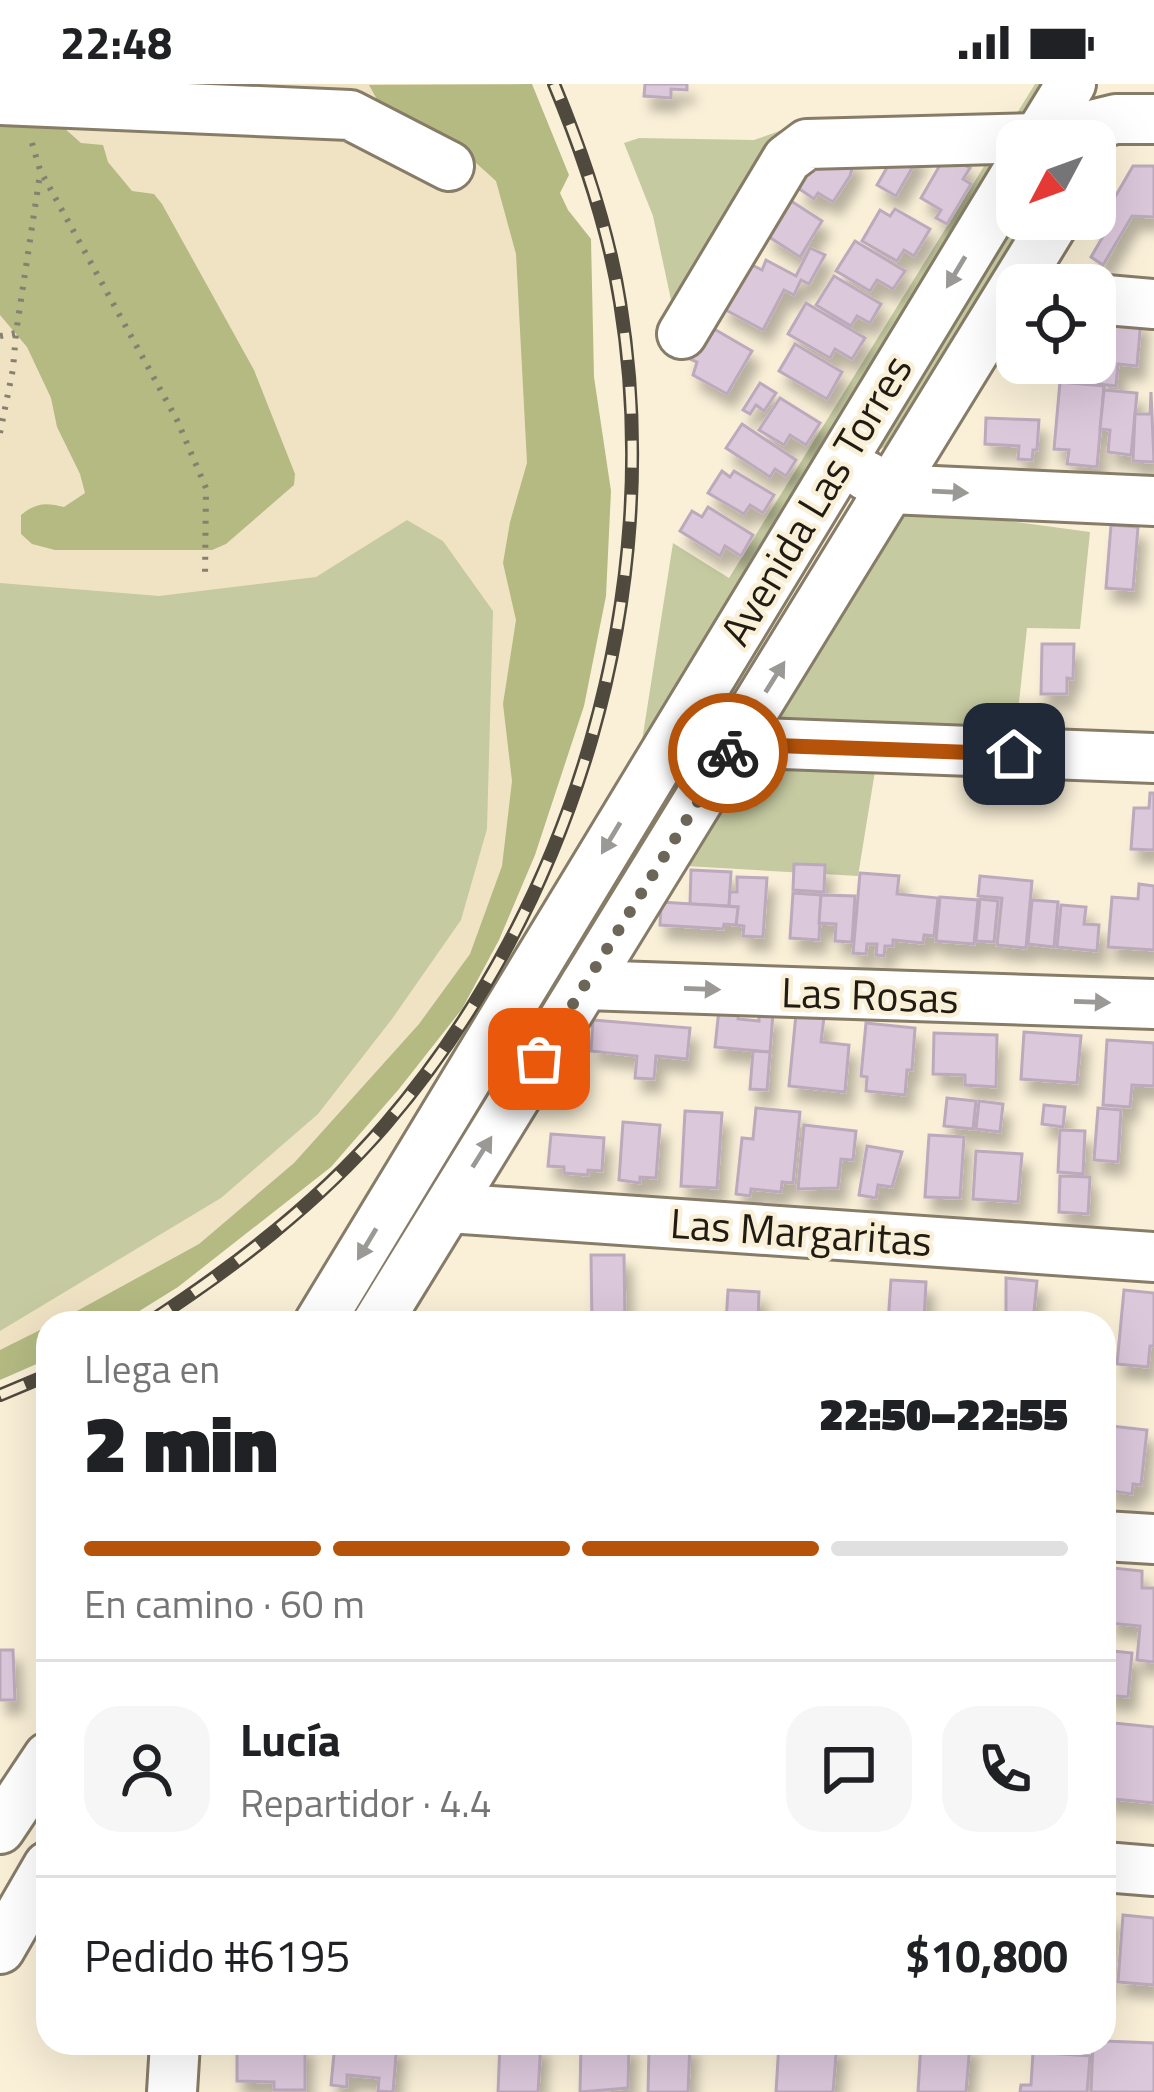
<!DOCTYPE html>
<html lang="es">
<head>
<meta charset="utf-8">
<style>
	:root { --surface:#fff; --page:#f6f6f6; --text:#202124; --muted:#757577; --line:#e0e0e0; --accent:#b45309 }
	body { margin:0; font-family:"Titillium Web",sans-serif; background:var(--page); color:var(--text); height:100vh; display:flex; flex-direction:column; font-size:45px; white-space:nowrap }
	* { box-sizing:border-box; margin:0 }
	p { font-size:39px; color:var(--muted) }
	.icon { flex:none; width:66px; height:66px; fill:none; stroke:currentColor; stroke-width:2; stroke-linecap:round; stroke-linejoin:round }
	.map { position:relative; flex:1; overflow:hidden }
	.sheet { position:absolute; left:36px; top:1227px; width:1080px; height:744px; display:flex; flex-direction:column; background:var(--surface); border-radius:36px; box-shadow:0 12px 48px #0002 }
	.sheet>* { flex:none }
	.needle { width:78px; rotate:229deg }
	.controls { position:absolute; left:996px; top:36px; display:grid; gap:24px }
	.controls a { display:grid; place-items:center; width:120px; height:120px; border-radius:24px; background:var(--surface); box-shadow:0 12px 48px #0002; font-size:60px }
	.pin { position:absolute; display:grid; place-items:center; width:102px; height:102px; color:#fff; margin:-51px; border-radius:24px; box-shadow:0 6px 18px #0006 }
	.courier { position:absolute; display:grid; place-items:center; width:120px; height:120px; margin:-60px; border:9px solid #b45309; border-radius:50%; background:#fff; color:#222; box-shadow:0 3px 15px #0007 }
	.head em { font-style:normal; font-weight:800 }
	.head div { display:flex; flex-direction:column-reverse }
	.head { display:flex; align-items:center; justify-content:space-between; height:204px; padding:0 48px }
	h1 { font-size:78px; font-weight:800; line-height:90px }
	.bar { display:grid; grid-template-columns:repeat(4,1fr); gap:18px 12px; align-content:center; height:144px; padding:0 48px }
	.bar i { height:15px; border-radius:9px; background:var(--line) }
	.bar .active { background:var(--accent) }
	.bar p { grid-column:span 4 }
	.line { display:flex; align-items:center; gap:30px; padding:0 48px; border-top:3px solid var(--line) }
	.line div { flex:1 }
	.round { display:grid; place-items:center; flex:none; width:126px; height:126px; border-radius:36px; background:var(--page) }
	.status { display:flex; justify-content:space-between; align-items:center; height:84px; padding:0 60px; background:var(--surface); direction:ltr }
	.status svg { height:33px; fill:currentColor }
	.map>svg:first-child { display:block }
	.built { fill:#f0e3c4 }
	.green { fill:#c5caa1 }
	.forest { fill:#b4ba82 }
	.building { fill:#dbc8db; stroke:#bcaabc; stroke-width:3; filter:url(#shadow) }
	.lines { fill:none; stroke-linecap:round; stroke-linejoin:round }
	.minor-casing { stroke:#867c67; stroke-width:54 }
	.path { stroke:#868070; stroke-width:6; stroke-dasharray:3 9; stroke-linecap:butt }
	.minor { stroke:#fff; stroke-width:48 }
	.rail-casing { stroke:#504a3e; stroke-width:14 }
	.rail { stroke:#faf0d8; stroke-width:9; stroke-dasharray:27; stroke-linecap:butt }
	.oneway { fill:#9b9995 }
	.done { stroke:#6c6658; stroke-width:12; stroke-dasharray:0 21.6 }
	.route { stroke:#b45309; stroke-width:15 }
	.labels { text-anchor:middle; stroke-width:9; stroke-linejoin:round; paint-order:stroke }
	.street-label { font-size:42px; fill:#201c13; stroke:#faf0d8 }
</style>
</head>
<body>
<div class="status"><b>22:48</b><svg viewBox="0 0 49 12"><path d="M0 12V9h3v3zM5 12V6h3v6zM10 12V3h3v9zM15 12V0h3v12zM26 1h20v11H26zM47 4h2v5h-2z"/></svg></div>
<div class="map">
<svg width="1154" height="2008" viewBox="0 0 1154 2008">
	<defs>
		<filter id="shadow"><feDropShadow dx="7" dy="13" stdDeviation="6" flood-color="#0004"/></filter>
	</defs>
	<rect width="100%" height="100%" fill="#faf0d8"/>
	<!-- built -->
	<polygon class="built" points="0,0 505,0 592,387 483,868 324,1071 93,1239 48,1239 48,1259 0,1279"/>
	<!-- green -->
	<g class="green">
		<polygon points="1035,0 1048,0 639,676 673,459 729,494"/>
		<polygon points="782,46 673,225 653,132 624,59 639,54 754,56"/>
		<polygon points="1017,100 1017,135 1027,135 888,361 877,367 867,361"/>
		<polygon points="898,422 1090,448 1080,545 1027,544 1016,646 882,644 858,792 686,782"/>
		<polygon points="407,436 443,457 493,527 487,745 461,836 392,935 318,1030 221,1114 0,1247 0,499 159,512 316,493"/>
	</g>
	<!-- forest -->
	<g class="forest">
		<polygon points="532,0 569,91 560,109 568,126 591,155 594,293 611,407 606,512 584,622 535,771 499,856 462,925 399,1005 331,1083 178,1203 120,1239 55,1239 199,1160 294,1079 419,940 470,870 502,782 512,697 503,620 516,536 503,479 510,438 527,379 516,170 496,97 455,60 380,21 369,1"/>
		<path d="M55,36L81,59L103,61L108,78L132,107L154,110L162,120L254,286L295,390L294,401L226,460L212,466H55L32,460L21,450V431C35,419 46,418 64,423L85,409L80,390L57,343L51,314L27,263L0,231V37Z"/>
		<polygon points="48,1242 48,1275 0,1296 0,1266"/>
	</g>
	<!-- building -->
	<g class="building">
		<polygon points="645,0 687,0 687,6 671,5 671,14 644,12"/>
		<polygon points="900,61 919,72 896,112 877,101"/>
		<polygon points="951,62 961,79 970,84 963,95 971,100 947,140 936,134 941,126 921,114"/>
		<polygon points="820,70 855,75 850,92 833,118 818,109 814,115 798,104"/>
		<polygon points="1133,82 1154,82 1154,133 1132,132 1103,181 1091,173 1105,149 1097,144"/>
		<polygon points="788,115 822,137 800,173 766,151"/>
		<polygon points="895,125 930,145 914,172 904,166 897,177 862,157 880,126 890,132"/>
		<polygon points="855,157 905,187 893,205 877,196 870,207 836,187"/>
		<polygon points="810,164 825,171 809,200 801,196 794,211 784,206 763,246 722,224 746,178 762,186 766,176 796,192"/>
		<polygon points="834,192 881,220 870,239 857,232 851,242 816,221"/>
		<polygon points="806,219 865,254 852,275 835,265 830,274 788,250"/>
		<polygon points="1104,232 1141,235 1137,282 1118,280 1116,302 1098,300"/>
		<polygon points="709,242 752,267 727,310 693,291 697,278 690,275"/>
		<polygon points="795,260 842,288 827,315 779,287"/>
		<polygon points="1060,298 1104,302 1097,383 1067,380 1069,366 1054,365"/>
		<polygon points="760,299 776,309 764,327 756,321 750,330 743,326"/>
		<polygon points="1104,306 1137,309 1131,371 1108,368 1110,346 1100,345"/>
		<polygon points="1151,308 1154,378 1133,377 1135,330 1150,330"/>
		<polygon points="780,314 820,339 806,361 790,351 784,361 759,346"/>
		<polygon points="986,334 1039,336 1037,366 1033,366 1032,376 1018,375 1019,362 985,360"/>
		<polygon points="742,340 796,376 786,392 775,385 770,393 726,364"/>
		<polygon points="722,387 730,393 734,387 774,411 763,429 750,421 744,430 708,409"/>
		<polygon points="708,423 753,451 741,472 725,462 720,472 680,447 692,427 702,433"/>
		<polygon points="1111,441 1138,443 1133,506 1106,504"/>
		<polygon points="1042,560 1074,560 1073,595 1067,594 1067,610 1041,610"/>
		<polygon points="1150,709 1154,709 1154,766 1131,765 1134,724 1149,724"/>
		<polygon points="794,780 825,781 824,808 793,806"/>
		<polygon points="691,786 731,788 729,822 690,820"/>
		<polygon points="860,789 899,792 897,810 938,814 934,852 924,851 923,859 893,856 893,862 885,862 884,872 876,871 877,860 867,860 866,870 853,869"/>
		<polygon points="980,792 1032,797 1026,864 997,861 1002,814 978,812"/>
		<polygon points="737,793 767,794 763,853 743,852 744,842 736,841 738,823 729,822 730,808 737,808"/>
		<polygon points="1139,800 1154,802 1154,866 1108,863 1112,813 1138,815"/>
		<polygon points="793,809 821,811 819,856 790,854"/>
		<polygon points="821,811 855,812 852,858 835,857 836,840 819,839"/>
		<polygon points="940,813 978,816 974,860 936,857"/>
		<polygon points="980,815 998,817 994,858 976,857"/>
		<polygon points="1032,816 1058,818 1054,863 1028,860"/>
		<polygon points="661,818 738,823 736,841 724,840 723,845 660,841"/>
		<polygon points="1061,821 1086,823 1084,840 1099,841 1097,867 1057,863"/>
		<polygon points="719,925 739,926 738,935 759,937 759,928 773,929 770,968 715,963"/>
		<polygon points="796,930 824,933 821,958 849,961 845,1008 789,1002"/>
		<polygon points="593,936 690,944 687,975 656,972 654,995 635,994 637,972 591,967"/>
		<polygon points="866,939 915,944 912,986 907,986 905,1011 866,1007 867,993 861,992"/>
		<polygon points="1024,948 1081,952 1077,999 1021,995"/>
		<polygon points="934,949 997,951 996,1003 965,1001 965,991 933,990"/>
		<polygon points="1107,956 1154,959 1154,1002 1132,1001 1130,1023 1103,1021"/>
		<polygon points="753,967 770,968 767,1006 750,1005"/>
		<polygon points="947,1014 976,1017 973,1045 944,1042"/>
		<polygon points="979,1017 1003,1020 1000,1048 976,1045"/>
		<polygon points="1044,1021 1065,1023 1063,1043 1042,1040"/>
		<polygon points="756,1024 800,1028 793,1099 782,1098 781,1108 751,1105 750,1112 736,1110 742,1054 753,1055"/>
		<polygon points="1098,1024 1121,1026 1118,1078 1094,1076"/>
		<polygon points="685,1027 722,1029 717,1104 681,1102"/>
		<polygon points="623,1038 660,1041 656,1094 640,1093 640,1099 619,1096"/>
		<polygon points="804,1041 856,1047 853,1076 841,1075 838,1104 798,1105"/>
		<polygon points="1060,1046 1085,1047 1083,1090 1058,1088"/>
		<polygon points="551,1050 604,1054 602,1087 588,1086 588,1091 564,1089 564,1083 548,1082"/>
		<polygon points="929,1051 964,1053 960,1114 925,1113"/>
		<polygon points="867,1062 902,1068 892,1103 878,1101 876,1114 859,1111"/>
		<polygon points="976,1067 1022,1070 1018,1118 973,1115"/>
		<polygon points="1060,1092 1090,1093 1088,1130 1059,1128"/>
		<polygon points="591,1171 624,1171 625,1239 592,1239"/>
		<polygon points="1006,1194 1037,1197 1033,1239 1006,1239"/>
		<polygon points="891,1196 926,1198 924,1239 888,1239"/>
		<polygon points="728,1206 759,1208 758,1239 726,1239"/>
		<polygon points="1124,1206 1154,1209 1154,1262 1150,1262 1148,1283 1117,1280"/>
		<polygon points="1111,1342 1147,1346 1141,1401 1133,1400 1132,1410 1105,1406"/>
		<polygon points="1113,1484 1142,1487 1142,1504 1154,1504 1154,1578 1137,1576 1140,1542 1109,1539"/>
		<polygon points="0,1566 13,1566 15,1616 0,1616"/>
		<polygon points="1104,1566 1132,1569 1128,1613 1104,1611"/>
		<polygon points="1104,1638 1154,1643 1154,1719 1104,1714"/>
		<polygon points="1104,1830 1113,1831 1107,1902 1104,1902"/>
		<polygon points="1123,1831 1154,1834 1154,1901 1118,1898"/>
		<polygon points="1104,1957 1154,1959 1154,2008 1091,2008 1093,1959"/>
		<polygon points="237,1959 305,1959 305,2006 274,2006 274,1998 237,1997"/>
		<polygon points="335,1959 397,1959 393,2008 378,2007 379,1994 347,1991 347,2003 331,2001"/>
		<polygon points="500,1959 541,1959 538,2008 498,2008"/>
		<polygon points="608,1959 629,1959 628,2004 580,2008 581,1961 608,1962"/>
		<polygon points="668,1959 690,1959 688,2008 648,2008 649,1965 667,1966"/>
		<polygon points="779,1959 837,1959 833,2008 776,2008"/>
		<polygon points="921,1959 970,1959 966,2008 918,2008"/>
		<polygon points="1033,1968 1090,1972 1087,2008 1020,2008 1021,2001 1031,2001"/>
	</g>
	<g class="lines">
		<defs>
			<g id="minor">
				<polyline points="0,16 350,31 449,82"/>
				<polyline points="1036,57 1071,0"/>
				<polyline points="1095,215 1154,220"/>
				<polyline points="682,250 787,75 807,60 1038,54 1116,35 1154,35"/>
				<polyline points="865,391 890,405 1154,417"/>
				<polyline points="706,657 1154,674"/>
				<polyline points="585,901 1154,920"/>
				<polyline points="448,1124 1154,1173"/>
				<polyline points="319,1239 1017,88"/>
				<polyline points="377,1239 1056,135"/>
				<polyline points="1104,1452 1154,1455"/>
				<polyline points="0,1745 48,1673"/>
				<polyline points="1104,1783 1154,1787"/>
				<polyline points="0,1865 48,1782"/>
				<polyline points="172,2008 175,1959"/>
			</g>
		</defs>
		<!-- minor casing -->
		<use href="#minor" class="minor-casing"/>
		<!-- path -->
		<g class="path">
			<polyline points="32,59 40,86 177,336 206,404 205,493"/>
			<polyline points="0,252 16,249 40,90"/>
			<polyline points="0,349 13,285 16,249"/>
		</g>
		<!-- minor -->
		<use href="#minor" class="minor"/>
		<defs>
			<g id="rail">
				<path d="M148,1239C234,1183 318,1119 385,1041C575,820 667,507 620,218C608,143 583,70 554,0"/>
				<polyline points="0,1311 48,1291"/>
			</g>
		</defs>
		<!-- rail casing -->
		<use href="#rail" class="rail-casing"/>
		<!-- rail -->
		<use href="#rail" class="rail"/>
	</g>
	<!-- one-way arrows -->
	<defs><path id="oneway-solid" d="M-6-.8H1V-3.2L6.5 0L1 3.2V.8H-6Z" transform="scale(3)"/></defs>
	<g class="oneway">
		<use href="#oneway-solid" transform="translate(956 188) rotate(121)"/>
		<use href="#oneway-solid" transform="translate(950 408) rotate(3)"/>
		<use href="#oneway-solid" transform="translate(775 593) rotate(-58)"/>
		<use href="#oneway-solid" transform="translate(611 754) rotate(121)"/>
		<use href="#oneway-solid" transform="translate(702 905) rotate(2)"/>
		<use href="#oneway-solid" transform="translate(1092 918) rotate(2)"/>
		<use href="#oneway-solid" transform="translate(482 1068) rotate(-58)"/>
		<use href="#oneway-solid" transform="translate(367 1160) rotate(121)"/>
	</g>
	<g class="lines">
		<!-- done -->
		<polyline class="done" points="539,975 728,669"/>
		<!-- route -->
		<polyline class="route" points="728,669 733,660 1014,670"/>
	</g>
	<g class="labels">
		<!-- street labels -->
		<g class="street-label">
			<text transform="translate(816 416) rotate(-59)" y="15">Avenida Las Torres</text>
			<text transform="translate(870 911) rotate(2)" y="15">Las Rosas</text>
			<text transform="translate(801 1148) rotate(4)" y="15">Las Margaritas</text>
		</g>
	</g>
</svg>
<div class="controls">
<a><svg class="needle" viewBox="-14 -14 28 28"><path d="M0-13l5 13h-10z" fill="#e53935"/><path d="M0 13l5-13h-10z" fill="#757577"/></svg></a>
<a><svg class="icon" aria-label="locate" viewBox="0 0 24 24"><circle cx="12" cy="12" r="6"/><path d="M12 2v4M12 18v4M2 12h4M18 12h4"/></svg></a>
</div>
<div class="pin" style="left:539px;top:975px;background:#ea580c"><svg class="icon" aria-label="bag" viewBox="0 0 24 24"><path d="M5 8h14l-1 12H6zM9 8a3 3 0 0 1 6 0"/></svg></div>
<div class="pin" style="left:1014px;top:670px;background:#1f2937"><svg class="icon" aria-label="home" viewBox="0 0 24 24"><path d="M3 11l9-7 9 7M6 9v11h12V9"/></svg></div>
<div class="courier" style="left:728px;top:669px"><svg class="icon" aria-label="bike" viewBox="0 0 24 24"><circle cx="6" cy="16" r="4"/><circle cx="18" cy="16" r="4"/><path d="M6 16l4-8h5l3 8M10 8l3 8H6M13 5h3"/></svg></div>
<section class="sheet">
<div class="head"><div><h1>2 min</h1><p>Llega en</p></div><em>22:50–22:55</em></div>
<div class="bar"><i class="active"></i><i class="active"></i><i class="active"></i><i></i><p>En camino · 60 m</p></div>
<div class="line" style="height:216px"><a class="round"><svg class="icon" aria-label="person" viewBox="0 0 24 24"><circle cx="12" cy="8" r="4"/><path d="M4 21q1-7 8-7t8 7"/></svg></a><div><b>Lucía</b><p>Repartidor · 4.4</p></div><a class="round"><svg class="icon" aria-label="chat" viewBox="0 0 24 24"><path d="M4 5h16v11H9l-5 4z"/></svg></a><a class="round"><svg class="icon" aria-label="phone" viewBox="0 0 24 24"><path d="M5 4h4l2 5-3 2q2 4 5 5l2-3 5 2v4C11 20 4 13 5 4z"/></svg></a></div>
<div class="line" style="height:156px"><div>Pedido #6195</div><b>$10,800</b></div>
</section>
</div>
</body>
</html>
